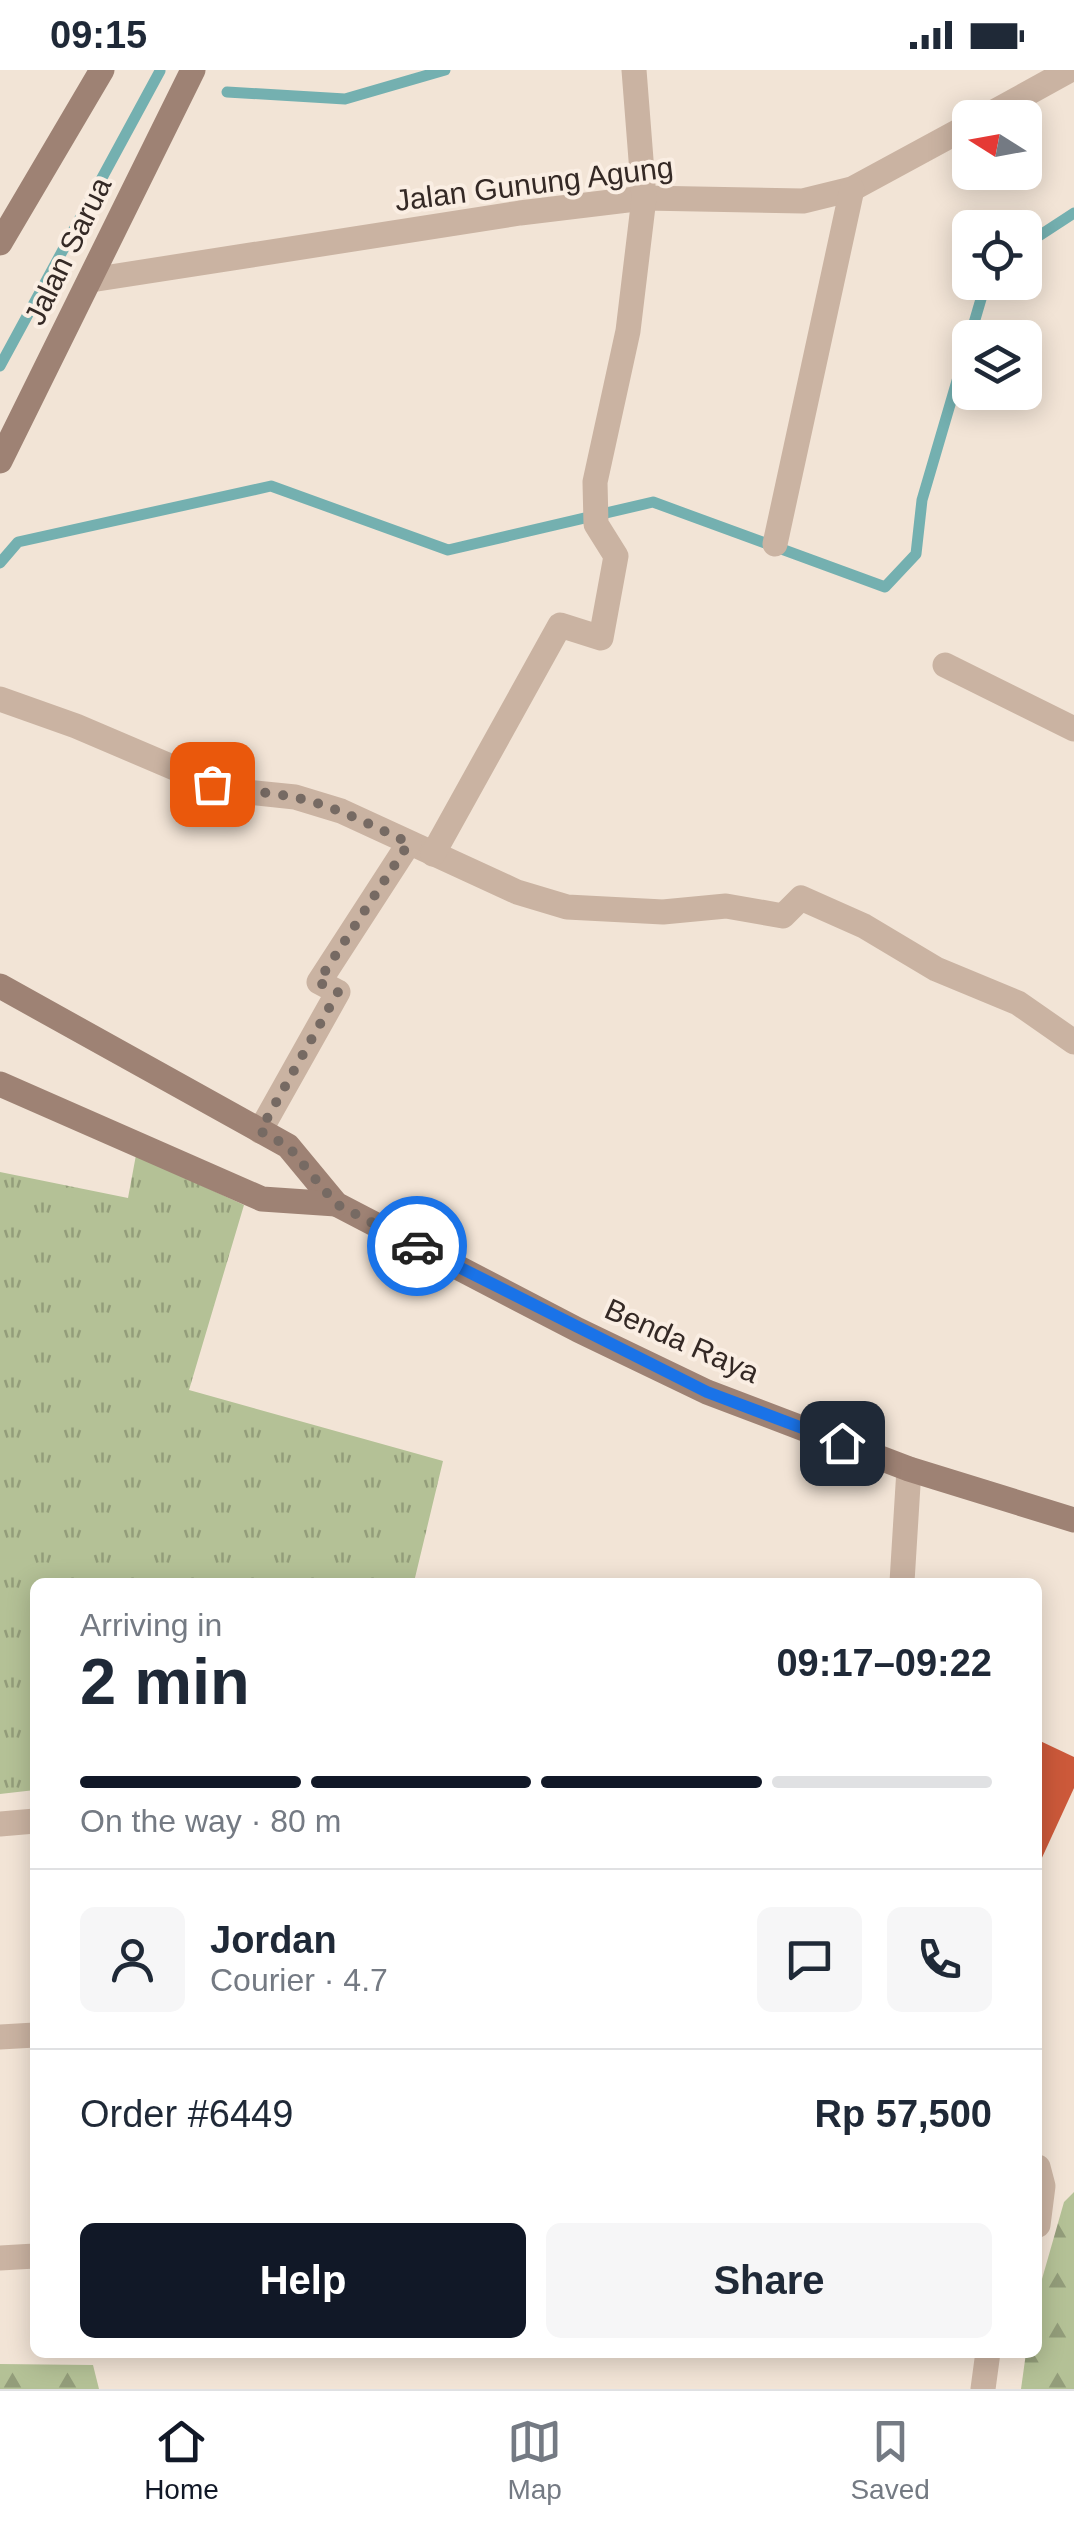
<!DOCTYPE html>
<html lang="en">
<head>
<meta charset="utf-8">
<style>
	:root { --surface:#fff; --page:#f6f6f7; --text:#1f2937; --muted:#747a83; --line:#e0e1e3; --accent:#111827 }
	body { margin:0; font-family:Arial,sans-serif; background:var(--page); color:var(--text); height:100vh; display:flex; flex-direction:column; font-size:38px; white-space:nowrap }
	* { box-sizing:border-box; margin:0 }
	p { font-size:32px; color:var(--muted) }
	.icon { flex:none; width:55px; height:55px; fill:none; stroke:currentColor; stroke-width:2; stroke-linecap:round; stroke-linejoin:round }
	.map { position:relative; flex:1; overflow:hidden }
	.sheet { position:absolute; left:30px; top:1508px; width:1012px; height:780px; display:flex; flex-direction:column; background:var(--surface); border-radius:15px; box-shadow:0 5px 25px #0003 }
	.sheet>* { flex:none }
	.needle { width:65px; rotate:281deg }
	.tools { position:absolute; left:952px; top:30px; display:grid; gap:20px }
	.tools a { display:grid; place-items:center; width:90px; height:90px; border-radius:15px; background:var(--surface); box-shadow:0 5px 25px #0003; font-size:50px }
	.pin { position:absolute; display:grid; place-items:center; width:85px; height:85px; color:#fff; margin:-42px; border-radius:20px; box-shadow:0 5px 15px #0006 }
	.courier { position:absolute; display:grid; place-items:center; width:100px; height:100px; margin:-50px; border:8px solid #1a73e8; border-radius:50%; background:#fff; color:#222; box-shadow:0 2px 12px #0007 }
	.summary em { font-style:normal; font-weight:700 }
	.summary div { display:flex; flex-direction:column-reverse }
	.summary { display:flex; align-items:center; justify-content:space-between; height:170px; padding:0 50px }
	h1 { font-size:65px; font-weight:700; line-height:75px }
	.bar { display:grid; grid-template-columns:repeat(4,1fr); gap:15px 10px; align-content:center; height:120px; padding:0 50px }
	.bar i { height:12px; border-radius:8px; background:var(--line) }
	.bar .on { background:var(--accent) }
	.bar p { grid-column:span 4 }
	.line { display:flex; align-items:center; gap:25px; padding:0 50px; border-top:2px solid var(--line) }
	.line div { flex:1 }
	.round { display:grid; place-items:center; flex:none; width:105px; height:105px; border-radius:15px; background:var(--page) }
	.primary-button { display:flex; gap:20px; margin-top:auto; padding:20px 50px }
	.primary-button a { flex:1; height:115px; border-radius:15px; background:var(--accent); color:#fff; font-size:40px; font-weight:700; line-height:115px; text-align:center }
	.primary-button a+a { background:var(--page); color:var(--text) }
	.status { display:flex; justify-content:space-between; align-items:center; height:70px; padding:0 50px; background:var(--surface); direction:ltr }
	.status svg { height:28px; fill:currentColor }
	.tabs { display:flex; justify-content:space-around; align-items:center; height:140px; border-top:2px solid var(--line); background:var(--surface); font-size:28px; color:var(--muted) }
	.tabs a { display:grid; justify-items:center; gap:5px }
	.tabs .on { color:var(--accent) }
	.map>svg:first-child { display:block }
	.grass { fill:url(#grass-tufts) }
	.forest { fill:url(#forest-firs) }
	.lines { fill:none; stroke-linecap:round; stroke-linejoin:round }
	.stream { stroke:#74b0b0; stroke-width:11 }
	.building { fill:#cc593a }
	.street { stroke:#cab3a2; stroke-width:25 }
	.secondary { stroke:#9e8274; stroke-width:25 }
	.done { stroke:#766a63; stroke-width:10; stroke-dasharray:0 18 }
	.route { stroke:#1a73e8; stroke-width:12 }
	.labels { text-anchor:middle; stroke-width:8; stroke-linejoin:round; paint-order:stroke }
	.street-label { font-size:30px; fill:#342925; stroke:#faeee3 }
</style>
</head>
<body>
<div class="status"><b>09:15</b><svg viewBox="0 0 49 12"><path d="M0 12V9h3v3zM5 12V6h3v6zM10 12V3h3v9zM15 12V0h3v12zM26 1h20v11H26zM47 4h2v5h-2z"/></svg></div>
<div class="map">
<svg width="1074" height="2319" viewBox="0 0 1074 2319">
	<defs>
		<pattern id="grass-tufts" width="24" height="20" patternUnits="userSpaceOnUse" patternTransform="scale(2.5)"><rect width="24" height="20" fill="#b4c196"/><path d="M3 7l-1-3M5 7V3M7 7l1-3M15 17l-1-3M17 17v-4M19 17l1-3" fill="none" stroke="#939d7a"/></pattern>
		<pattern id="forest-firs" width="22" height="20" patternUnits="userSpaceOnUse" patternTransform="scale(2.5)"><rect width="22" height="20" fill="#b4c196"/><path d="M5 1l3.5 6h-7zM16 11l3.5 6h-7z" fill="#939d7a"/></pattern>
	</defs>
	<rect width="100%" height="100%" fill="#f2e4d6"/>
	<!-- grass -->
	<polygon class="grass" points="136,1085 244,1135 189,1320 443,1391 414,1512 35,1512 35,1720 0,1724 0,1102 128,1128"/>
	<!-- forest -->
	<g class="forest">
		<polygon points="1074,2122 1074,2319 1021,2319 1026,2283 1038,2282 1038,2223 1064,2132"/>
		<polygon points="0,2294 93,2295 99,2319 0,2319"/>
	</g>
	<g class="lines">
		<!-- stream -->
		<g class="stream">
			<polyline points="227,22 345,29 445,0"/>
			<polyline points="1025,175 1074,143"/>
			<polyline points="0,296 160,1"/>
			<polyline points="0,493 18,472 271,416 448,480 653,432 885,517 916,484 922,430 986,212"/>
		</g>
	</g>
	<!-- building -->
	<polygon class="building" points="1038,1670 1074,1687 1074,1718 1040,1792 1038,1790"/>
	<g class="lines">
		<!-- street -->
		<g class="street">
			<polyline points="983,48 1070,0"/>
			<polyline points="91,210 520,143 644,128 803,131 852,119 970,55"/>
			<polyline points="775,474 852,119"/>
			<polyline points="945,595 1074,659"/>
			<polyline points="0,629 76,656 212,714 247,722 295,727 341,741 517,822 567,837 663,842 726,836 783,846 801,828 864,856 936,899 1018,933 1074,972"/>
			<polyline points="433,784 560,555 601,568 616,486 596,454 595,412 628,261 644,128 634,0"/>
			<polyline points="260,1061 338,922 319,912 409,773"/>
			<polyline points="902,1512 909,1399"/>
			<polyline points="0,1754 35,1751"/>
			<polyline points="0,1967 35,1965"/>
			<polyline points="1038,2097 1043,2116 1038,2155"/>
			<polyline points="0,2188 35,2186"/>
			<polyline points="983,2319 988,2282"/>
		</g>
		<!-- secondary -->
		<g class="secondary">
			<polyline points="0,173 102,0"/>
			<polyline points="0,391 193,0"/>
			<polyline points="0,916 288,1076 336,1134 578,1260 707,1322 909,1399 1074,1450"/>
			<polyline points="0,1014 262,1129 336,1134"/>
		</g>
	</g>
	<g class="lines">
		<!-- done -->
		<path class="done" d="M212,714C240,721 270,722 298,728C337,737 373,756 409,773L318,912L338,922L260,1061L288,1076L336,1134L417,1176"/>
		<!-- route -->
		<polyline class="route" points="417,1176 707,1322 842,1373"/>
	</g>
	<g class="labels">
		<!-- street labels -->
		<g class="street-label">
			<text transform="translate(534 114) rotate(-7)" y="10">Jalan Gunung Agung</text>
			<text transform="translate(68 181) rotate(-64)" y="10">Jalan Sarua</text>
			<text transform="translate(682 1271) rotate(24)" y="10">Benda Raya</text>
		</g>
	</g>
</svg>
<div class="tools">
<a><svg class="needle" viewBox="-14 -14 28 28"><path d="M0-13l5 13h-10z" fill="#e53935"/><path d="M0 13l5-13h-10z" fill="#747a83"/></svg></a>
<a><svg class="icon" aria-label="locate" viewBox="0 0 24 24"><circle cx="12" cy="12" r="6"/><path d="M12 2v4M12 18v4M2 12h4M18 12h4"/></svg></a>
<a><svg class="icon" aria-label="layers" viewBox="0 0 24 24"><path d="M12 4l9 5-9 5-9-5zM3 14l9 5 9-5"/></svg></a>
</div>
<div class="pin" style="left:212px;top:714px;background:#ea580c"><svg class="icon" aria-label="bag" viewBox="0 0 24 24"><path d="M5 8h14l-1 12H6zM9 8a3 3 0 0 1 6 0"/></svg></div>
<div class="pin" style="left:842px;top:1373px;background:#1f2937"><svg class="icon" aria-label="home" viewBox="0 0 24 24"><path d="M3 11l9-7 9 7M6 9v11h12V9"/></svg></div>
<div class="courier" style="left:417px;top:1176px"><svg class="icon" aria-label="car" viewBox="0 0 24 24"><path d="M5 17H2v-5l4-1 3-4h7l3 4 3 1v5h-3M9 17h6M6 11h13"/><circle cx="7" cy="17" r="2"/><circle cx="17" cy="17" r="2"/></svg></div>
<section class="sheet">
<div class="summary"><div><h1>2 min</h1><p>Arriving in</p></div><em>09:17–09:22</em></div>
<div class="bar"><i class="on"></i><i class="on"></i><i class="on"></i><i></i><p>On the way · 80 m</p></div>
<div class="line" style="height:180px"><a class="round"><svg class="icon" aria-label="person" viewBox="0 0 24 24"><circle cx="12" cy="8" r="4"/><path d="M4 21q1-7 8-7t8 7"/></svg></a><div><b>Jordan</b><p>Courier · 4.7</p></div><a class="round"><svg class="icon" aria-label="chat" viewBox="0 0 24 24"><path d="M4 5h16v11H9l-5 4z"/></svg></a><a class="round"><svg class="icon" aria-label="phone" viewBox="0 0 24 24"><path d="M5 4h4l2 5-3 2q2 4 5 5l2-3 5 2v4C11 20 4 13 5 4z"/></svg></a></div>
<div class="line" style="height:130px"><div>Order #6449</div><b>Rp 57,500</b></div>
<div class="primary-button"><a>Help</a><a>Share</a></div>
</section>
</div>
<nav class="tabs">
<a class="on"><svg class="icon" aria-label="home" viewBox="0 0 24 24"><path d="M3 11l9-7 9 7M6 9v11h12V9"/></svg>Home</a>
<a><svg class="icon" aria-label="map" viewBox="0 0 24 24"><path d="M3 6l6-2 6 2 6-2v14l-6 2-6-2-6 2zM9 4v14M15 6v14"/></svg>Map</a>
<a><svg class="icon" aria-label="saved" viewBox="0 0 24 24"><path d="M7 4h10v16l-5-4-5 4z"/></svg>Saved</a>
</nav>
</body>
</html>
